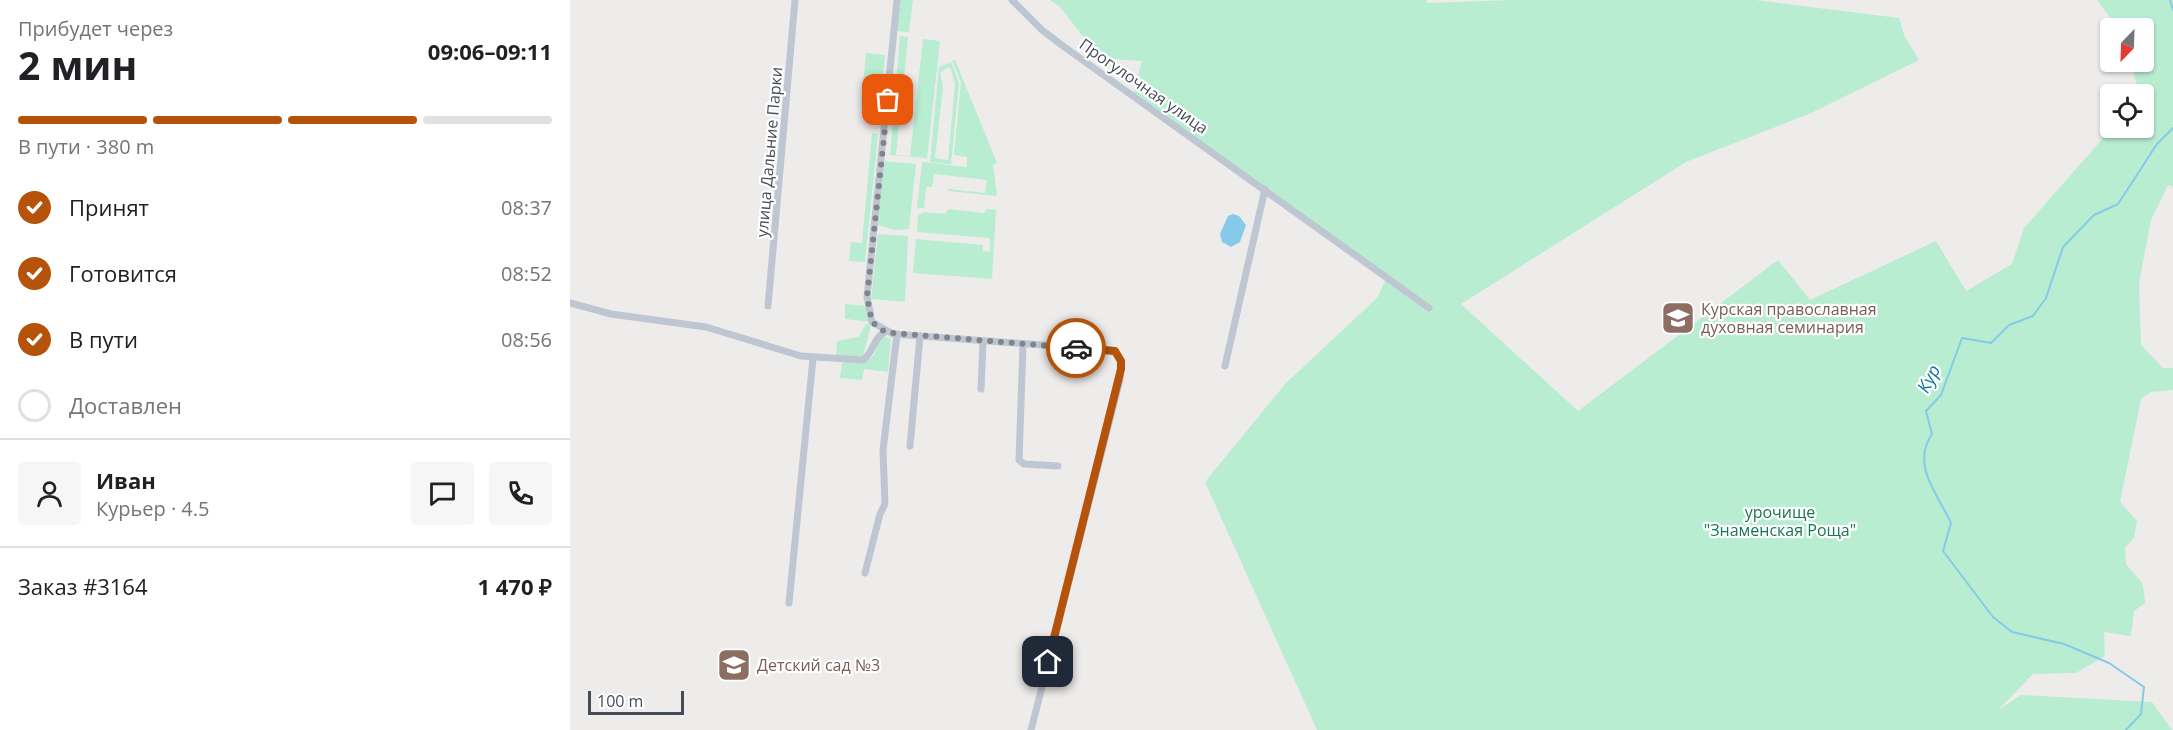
<!DOCTYPE html>
<html lang="ru">
<head>
<meta charset="utf-8">
<style>
	:root { --surface:#fff; --page:#f6f6f6; --text:#202124; --muted:#757577; --line:#e0e0e0; --accent:#b45309 }
	body { margin:0; font-family:"Open Sans",sans-serif; background:var(--page); color:var(--text); height:100vh; display:flex; flex-direction:column; font-size:22px; white-space:nowrap }
	* { box-sizing:border-box; margin:0 }
	p { font-size:20px; color:var(--muted) }
	.icon { flex:none; width:33px; height:33px; fill:none; stroke:currentColor; stroke-width:2; stroke-linecap:round; stroke-linejoin:round }
	.map { position:relative; flex:1; overflow:hidden }
	.side { display:flex; flex-direction:column; background:var(--surface); width:570px }
	.side>* { flex:none }
	.needle { width:39px; rotate:203deg }
	.tools { position:absolute; left:1530px; top:18px; display:grid; gap:12px }
	.tools a { display:grid; place-items:center; width:54px; height:54px; border-radius:6px; background:var(--surface); box-shadow:0 2px 4px #0004; font-size:30px }
	.scale { position:absolute; left:18px; bottom:15px; width:96px; box-sizing:border-box; padding-left:6px; border:3px solid #444c58; border-top:0; font-size:16px; line-height:21px; white-space:nowrap; color:#444c58; -webkit-text-stroke:4px #fff; paint-order:stroke }
	.pin { position:absolute; display:grid; place-items:center; width:51px; height:51px; color:#fff; margin:-26px; border-radius:12px; box-shadow:0 3px 9px #0006 }
	.courier { position:absolute; display:grid; place-items:center; width:60px; height:60px; margin:-30px; border:4px solid #b45309; border-radius:50%; background:#fff; color:#222; box-shadow:0 2px 8px #0007 }
	.headline em { font-style:normal; font-weight:700 }
	.headline div { display:flex; flex-direction:column-reverse }
	.headline { display:flex; align-items:center; justify-content:space-between; height:102px; padding:0 18px }
	h1 { font-size:39px; font-weight:700; line-height:45px }
	.bar { display:grid; grid-template-columns:repeat(4,1fr); gap:9px 6px; align-content:center; height:72px; padding:0 18px }
	.bar i { height:8px; border-radius:4px; background:var(--line) }
	.bar .on { background:var(--accent) }
	.bar p { grid-column:span 4 }
	.line { display:flex; align-items:center; gap:15px; padding:0 18px; border-top:2px solid var(--line) }
	.line div { flex:1 }
	.round { display:grid; place-items:center; flex:none; width:63px; height:63px; border-radius:6px; background:var(--page) }
	ol { padding:0 18px; list-style:none }
	li { display:flex; align-items:center; gap:18px; height:66px }
	li p { margin-inline-start:auto }
	li .icon { padding:6px; border-radius:50%; background:var(--accent); color:#fff; stroke-width:4 }
	li:last-child { color:var(--muted) }
	li i { width:33px; height:33px; border:3px solid var(--line); border-radius:50% }
	main { display:flex; flex:1; min-height:0 }
	.map>svg:first-child { display:block }
	.green { fill:#b8edd2; fill-rule:evenodd }
	.water { fill:#86cae9 }
	.lines { fill:none; stroke-linecap:round; stroke-linejoin:round }
	.stream { stroke:#86cae9; stroke-width:2 }
	.minor { stroke:#bec6d1; stroke-width:7 }
	.done { stroke:#80848b; stroke-width:6; stroke-dasharray:0 10.8 }
	.route { stroke:#b45309; stroke-width:8 }
	.labels { text-anchor:middle; stroke-width:4.5; stroke-linejoin:round; paint-order:stroke }
	.street-label { font-size:16px; fill:#444c58; stroke:#fff }
	.education-label { font-size:16px; fill:#785e54; stroke:#fff; text-anchor:start }
	.park-label { font-size:16px; fill:#177751; stroke:#fff }
	.water-label { font-size:18px; font-style:italic; fill:#0e73a1; stroke:#fff }
</style>
</head>
<body>
<main>
<section class="side">
<div class="headline"><div><h1>2 мин</h1><p>Прибудет через</p></div><em>09:06–09:11</em></div>
<div class="bar"><i class="on"></i><i class="on"></i><i class="on"></i><i></i><p>В пути · 380 m</p></div>
<ol>
<li><svg class="icon" aria-label="check" viewBox="0 0 24 24"><path d="M5 12l5 5 9-10"/></svg>Принят<p>08:37</p></li>
<li><svg class="icon" aria-label="check" viewBox="0 0 24 24"><path d="M5 12l5 5 9-10"/></svg>Готовится<p>08:52</p></li>
<li><svg class="icon" aria-label="check" viewBox="0 0 24 24"><path d="M5 12l5 5 9-10"/></svg>В пути<p>08:56</p></li>
<li><i></i>Доставлен</li>
</ol>
<div class="line" style="height:108px"><a class="round"><svg class="icon" aria-label="person" viewBox="0 0 24 24"><circle cx="12" cy="8" r="4"/><path d="M4 21q1-7 8-7t8 7"/></svg></a><div><b>Иван</b><p>Курьер · 4.5</p></div><a class="round"><svg class="icon" aria-label="chat" viewBox="0 0 24 24"><path d="M4 5h16v11H9l-5 4z"/></svg></a><a class="round"><svg class="icon" aria-label="phone" viewBox="0 0 24 24"><path d="M5 4h4l2 5-3 2q2 4 5 5l2-3 5 2v4C11 20 4 13 5 4z"/></svg></a></div>
<div class="line" style="height:78px"><div>Заказ #3164</div><b>1 470 ₽</b></div>
</section>
<div class="map">
<svg width="1603" height="730" viewBox="0 0 1603 730">
	<rect width="100%" height="100%" fill="#eeebeb"/>
	<!-- green -->
	<g class="green">
		<polygon points="327,0 343,0 339,32 324,31"/>
		<polygon points="480,0 856,0 858,3 941,0 1185,0 1329,18 1334,35 1349,60 1241,113 1116,162 891,304 1008,411 1208,260 1240,300 1366,241 1396,291 1442,264 1454,228 1542,128 1574,128 1574,94 1570,94 1560,62 1574,62 1574,28 1548,28 1527,0 1603,0 1603,187 1598,185 1581,220 1569,283 1571,345 1593,368 1603,368 1603,390 1581,392 1571,399 1550,502 1567,521 1564,538 1555,548 1556,564 1573,584 1575,603 1564,611 1561,636 1534,632 1535,656 1506,673 1463,674 1428,710 1451,695 1582,702 1602,730 747,730 635,482 715,384 807,298 816,279 562,98 572,61 530,58 490,7"/>
		<polygon points="330,36 338,37 326,155 340,156 353,39 370,41 357,158 320,155"/>
		<polygon points="296,53 315,55 310,108 291,106"/>
		<polygon points="385,60 427,163 423,165 427,196 378,191 378,189 415,193 417,180 364,174 362,187 356,187 354,208 347,208 352,162 397,167 397,157 384,155 391,82 382,61"/>
		<path d="M381,62L389,83L381,164L360,162L369,67ZM380,67L385,84L378,160L365,158L373,87L370,72Z"/>
		<polygon points="302,133 308,134 295,262 279,261 281,242 292,243"/>
		<polygon points="314,161 346,164 339,229 325,230 307,225"/>
		<polygon points="379,209 414,213 416,209 426,210 422,279 343,273 346,239 413,245 413,251 420,252 420,238 347,232 348,215 354,212 375,214"/>
		<polygon points="308,234 338,236 335,302 301,299"/>
		<polygon points="275,304 297,306 302,322 275,319"/>
		<polygon points="296,324 301,325 293,356 266,357 267,341 289,337"/>
		<path d="M314,337L321,338L318,372L294,369L292,380L270,378L272,363C293,358 303,369 309,339Z"/>
	</g>
	<!-- water -->
	<polygon class="water" points="663,214 669,216 676,225 670,242 661,247 652,242 650,234 658,216"/>
	<g class="lines">
		<!-- stream -->
		<g class="stream">
			<polyline points="1600,0 1603,10"/>
			<path d="M1556,730L1571,714L1574,687L1539,663L1494,644L1442,632L1423,617L1373,551L1381,523C1367,493 1341,465 1362,434L1356,411L1371,395L1392,338L1421,343L1439,325L1463,316L1476,298L1493,247L1524,215L1548,204L1587,144L1603,128"/>
		</g>
		<!-- minor -->
		<g class="minor">
			<polyline points="327,0 297,297 302,322 323,334 540,350 545,351 551,361 550,380 461,730"/>
			<polyline points="442,0 472,30 493,46 859,308"/>
			<path d="M0,303L41,314L136,327L231,356L293,360C304,352 303,338 315,332"/>
			<polyline points="198,306 225,0"/>
			<polyline points="453,345 449,460 454,464 488,466"/>
			<polyline points="655,366 695,189"/>
			<polyline points="411,389 413,342"/>
			<polyline points="340,446 350,336"/>
			<polyline points="295,573 310,514 315,504 313,450 327,334"/>
			<polyline points="219,603 243,358"/>
		</g>
	</g>
	<g class="lines">
		<!-- done -->
		<polyline class="done" points="318,100 297,297 302,322 315,332 322,333 506,348"/>
		<!-- route -->
		<polyline class="route" points="478,662 551,369 551,361 545,351 506,348"/>
	</g>
	<!-- icons -->
	<defs>
		<symbol id="university-square" viewBox="-11 -11 22 22"><rect x="-9" y="-9" width="18" height="18" rx="4" fill="#8d6e63" stroke="#fff"/><path d="M0-5L7-2L0 1L-7-2ZM-4 1L0 2.5L4 1V4Q0 6-4 4Z" fill="#fff"/></symbol>
		<symbol id="school-square" viewBox="-11 -11 22 22"><rect x="-9" y="-9" width="18" height="18" rx="4" fill="#8d6e63" stroke="#fff"/><path d="M0-5L7-2L0 1L-7-2ZM-4 1L0 2.5L4 1V4Q0 6-4 4Z" fill="#fff"/></symbol>
	</defs>
	<g fill-rule="evenodd">
		<use href="#university-square" x="1089" y="299" width="38" height="38"/>
		<use href="#school-square" x="145" y="646" width="38" height="38"/>
	</g>
	<g class="labels">
		<!-- street labels -->
		<g class="street-label">
			<text transform="translate(574 86) rotate(35)" y="6">Прогулочная улица</text>
			<text transform="translate(199 152) rotate(-85)" y="6">улица Дальние Парки</text>
		</g>
		<!-- education labels -->
		<g class="education-label">
			<text x="1131" y="315">Курская православная<tspan x="1131" dy="18">духовная семинария</tspan></text>
			<text x="187" y="671">Детский сад №3</text>
		</g>
		<!-- park labels -->
		<g class="park-label">
			<text x="1210" y="518">урочище<tspan x="1210" dy="18">"Знаменская Роща"</tspan></text>
		</g>
		<!-- water labels -->
		<g class="water-label">
			<text transform="translate(1359 379) rotate(-63)" y="6">Кур</text>
		</g>
	</g>
</svg>
<div class="tools">
<a><svg class="needle" viewBox="-14 -14 28 28"><path d="M0-13l5 13h-10z" fill="#e53935"/><path d="M0 13l5-13h-10z" fill="#757577"/></svg></a>
<a><svg class="icon" aria-label="locate" viewBox="0 0 24 24"><circle cx="12" cy="12" r="6"/><path d="M12 2v4M12 18v4M2 12h4M18 12h4"/></svg></a>
</div>
<div class="scale">100 m</div>
<div class="pin" style="left:318px;top:100px;background:#ea580c"><svg class="icon" aria-label="bag" viewBox="0 0 24 24"><path d="M5 8h14l-1 12H6zM9 8a3 3 0 0 1 6 0"/></svg></div>
<div class="pin" style="left:478px;top:662px;background:#1f2937"><svg class="icon" aria-label="home" viewBox="0 0 24 24"><path d="M3 11l9-7 9 7M6 9v11h12V9"/></svg></div>
<div class="courier" style="left:506px;top:348px"><svg class="icon" aria-label="car" viewBox="0 0 24 24"><path d="M5 17H2v-5l4-1 3-4h7l3 4 3 1v5h-3M9 17h6M6 11h13"/><circle cx="7" cy="17" r="2"/><circle cx="17" cy="17" r="2"/></svg></div>
</div>
</main>
</body>
</html>
